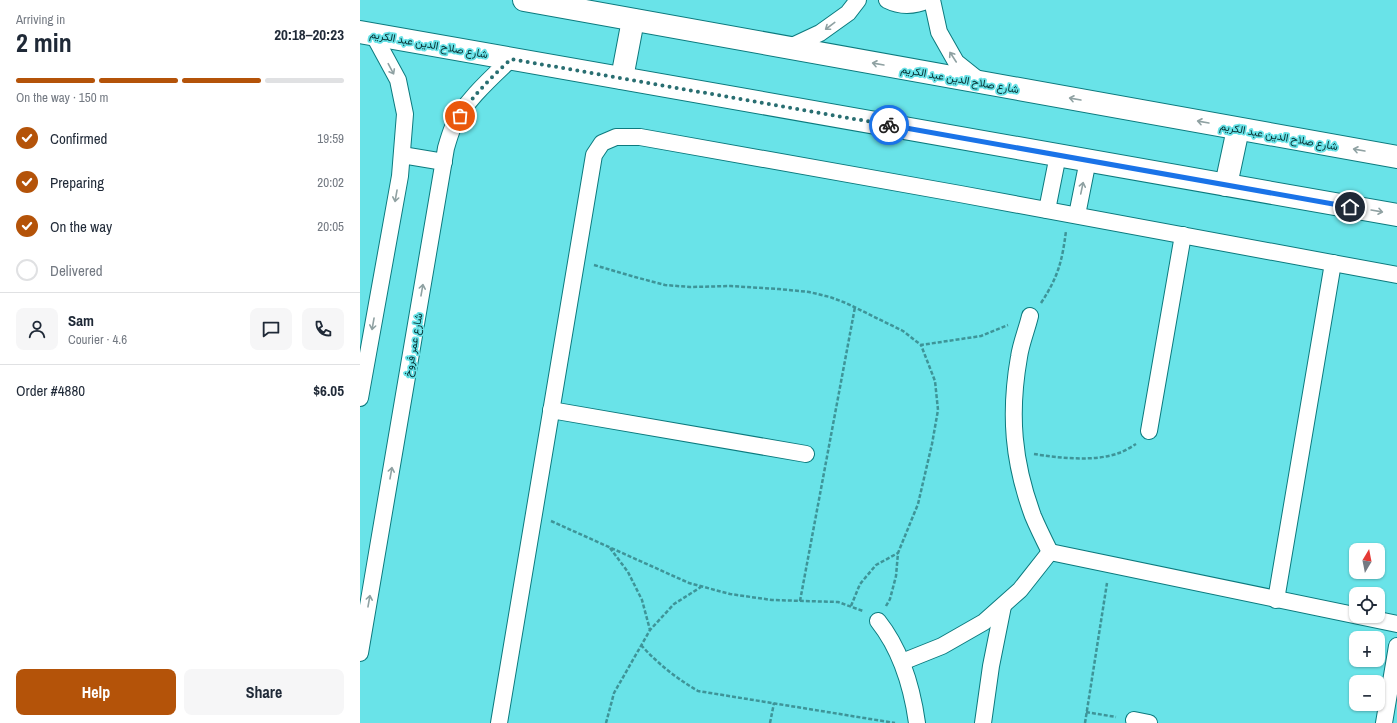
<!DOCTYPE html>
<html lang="en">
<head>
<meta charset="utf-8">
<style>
	:root { --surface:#fff; --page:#f6f6f7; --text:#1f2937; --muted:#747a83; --line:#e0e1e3; --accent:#b45309 }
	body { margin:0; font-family:"Archivo Narrow",Vazirmatn,sans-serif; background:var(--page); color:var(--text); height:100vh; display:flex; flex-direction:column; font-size:15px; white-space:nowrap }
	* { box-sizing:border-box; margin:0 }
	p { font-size:13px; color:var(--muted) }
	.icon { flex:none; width:22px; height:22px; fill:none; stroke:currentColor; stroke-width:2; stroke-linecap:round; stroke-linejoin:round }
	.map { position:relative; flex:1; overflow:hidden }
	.sheet { display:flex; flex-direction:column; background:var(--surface); width:360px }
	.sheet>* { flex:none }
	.needle { width:26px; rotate:10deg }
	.buttons { position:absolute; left:989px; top:543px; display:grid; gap:8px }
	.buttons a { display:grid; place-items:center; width:36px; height:36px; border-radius:8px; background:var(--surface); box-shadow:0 1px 3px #0004; font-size:20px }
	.pin { position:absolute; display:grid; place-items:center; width:34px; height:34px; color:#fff; margin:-17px; border:2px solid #fff; border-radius:50%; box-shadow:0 1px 4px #0007 }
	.courier { position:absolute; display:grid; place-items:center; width:40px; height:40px; margin:-20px; border:3px solid #1a73e8; border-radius:50%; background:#fff; color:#222; box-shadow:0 1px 5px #0007 }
	.headline em { font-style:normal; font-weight:700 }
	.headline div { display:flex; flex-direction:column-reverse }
	.headline { display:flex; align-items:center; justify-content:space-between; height:68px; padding:0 16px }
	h1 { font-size:26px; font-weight:700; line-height:30px }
	.bar { display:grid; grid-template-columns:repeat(4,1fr); gap:6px 4px; align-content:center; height:48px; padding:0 16px }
	.bar i { height:5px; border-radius:3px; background:var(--line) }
	.bar .active { background:var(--accent) }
	.bar p { grid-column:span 4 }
	.line { display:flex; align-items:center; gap:10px; padding:0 16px; border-top:1px solid var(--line) }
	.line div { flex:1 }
	.round { display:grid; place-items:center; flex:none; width:42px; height:42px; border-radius:8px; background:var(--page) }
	ol { padding:0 16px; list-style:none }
	li { display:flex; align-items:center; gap:12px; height:44px }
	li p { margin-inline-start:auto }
	li .icon { padding:4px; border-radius:50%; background:var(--accent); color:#fff; stroke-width:4 }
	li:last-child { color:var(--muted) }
	li i { width:22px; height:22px; border:2px solid var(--line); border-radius:50% }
	.primary-button { display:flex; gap:8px; margin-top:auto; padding:8px 16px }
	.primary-button a { flex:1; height:46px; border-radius:8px; background:var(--accent); color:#fff; font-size:16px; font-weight:700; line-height:46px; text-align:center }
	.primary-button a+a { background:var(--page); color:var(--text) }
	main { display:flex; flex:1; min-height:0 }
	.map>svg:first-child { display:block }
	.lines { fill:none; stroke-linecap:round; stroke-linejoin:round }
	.street-casing { stroke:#0c7a7e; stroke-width:18 }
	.secondary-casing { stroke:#0c7a7e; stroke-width:24 }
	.path { stroke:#3e9498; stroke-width:2.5; stroke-dasharray:4 2; stroke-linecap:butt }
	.street { stroke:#fff; stroke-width:16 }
	.secondary { stroke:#fff; stroke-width:22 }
	.oneway { stroke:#8fa1a2 }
	.done { stroke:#296e71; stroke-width:4; stroke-dasharray:0 7.2 }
	.route { stroke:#1a73e8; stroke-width:5 }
	.labels { text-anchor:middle; stroke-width:3.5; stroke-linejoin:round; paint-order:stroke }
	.street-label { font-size:11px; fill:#062f31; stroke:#69e3e8 }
</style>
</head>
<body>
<main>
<section class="sheet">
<div class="headline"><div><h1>2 min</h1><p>Arriving in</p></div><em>20:18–20:23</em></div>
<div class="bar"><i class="active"></i><i class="active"></i><i class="active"></i><i></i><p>On the way · 150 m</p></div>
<ol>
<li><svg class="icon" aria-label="check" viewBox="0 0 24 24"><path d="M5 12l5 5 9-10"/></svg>Confirmed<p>19:59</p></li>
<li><svg class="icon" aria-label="check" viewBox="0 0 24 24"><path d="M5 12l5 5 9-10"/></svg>Preparing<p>20:02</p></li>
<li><svg class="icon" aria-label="check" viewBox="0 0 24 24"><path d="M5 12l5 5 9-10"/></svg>On the way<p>20:05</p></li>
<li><i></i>Delivered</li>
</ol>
<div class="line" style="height:72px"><a class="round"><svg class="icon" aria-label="person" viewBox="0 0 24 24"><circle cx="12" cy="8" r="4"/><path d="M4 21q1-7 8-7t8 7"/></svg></a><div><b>Sam</b><p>Courier · 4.6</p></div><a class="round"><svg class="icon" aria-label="chat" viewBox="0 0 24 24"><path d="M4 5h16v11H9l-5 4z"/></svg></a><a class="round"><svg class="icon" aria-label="phone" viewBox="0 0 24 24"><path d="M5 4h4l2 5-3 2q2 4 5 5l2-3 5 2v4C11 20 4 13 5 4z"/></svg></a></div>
<div class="line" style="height:52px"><div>Order #4880</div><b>$6.05</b></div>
<div class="primary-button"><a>Help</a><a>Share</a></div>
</section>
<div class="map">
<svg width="1037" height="723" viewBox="0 0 1037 723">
	<rect width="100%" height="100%" fill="#69e3e8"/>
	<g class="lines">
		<defs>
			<g id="street">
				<path d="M527,0C541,7 555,6 568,0"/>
				<polyline points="572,0 579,32 596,62 621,82"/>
				<polyline points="428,48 460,33 488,13 498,0"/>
				<polyline points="42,155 84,162"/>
				<polyline points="687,210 698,155"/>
				<polyline points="717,215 728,160"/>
				<path d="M670,316C667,329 661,343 659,357C649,414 653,462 673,516C678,528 684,540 690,552"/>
				<polyline points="0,398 40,176 45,114 38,80 13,34"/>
				<polyline points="191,410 446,454"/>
				<polyline points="789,431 823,235"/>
				<polyline points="690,552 1037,624"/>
				<polyline points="916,600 973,263"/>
				<path d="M518,621C541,650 552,687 557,723"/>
				<path d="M0,653L86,148C88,141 90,134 93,127C102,104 132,77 151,59"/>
				<polyline points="542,662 582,646 624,622 660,590 690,552"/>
				<polyline points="774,720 789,723"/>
				<polyline points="139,723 234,155 242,143 256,137 280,137 600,194 1037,275"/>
				<polyline points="623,723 631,666 643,606"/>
				<polyline points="1024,723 1037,646"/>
			</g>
			<g id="secondary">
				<polyline points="164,0 1037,157"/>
				<polyline points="0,32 1037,215"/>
				<polyline points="262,78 273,20"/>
				<polyline points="866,185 878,129"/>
			</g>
		</defs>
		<!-- street casing -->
		<use href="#street" class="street-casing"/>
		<!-- secondary casing -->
		<use href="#secondary" class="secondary-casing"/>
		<!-- path -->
		<g class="path">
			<polyline points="234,265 275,277 305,285 330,287 371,286 419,289 449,292 470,297 486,303 543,331 561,345 621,336 648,325"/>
			<path d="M681,303C698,277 702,262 706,231"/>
			<path d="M674,454C699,458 735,462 759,453C765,451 771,447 776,444"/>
			<polyline points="191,521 329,583 370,594 412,600 478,602 503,611"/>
			<polyline points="250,548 268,572 282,600 290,630"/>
			<polyline points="440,601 495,307"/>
			<polyline points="491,606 500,584 516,565 538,553"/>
			<polyline points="526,606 530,599 536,576 538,553 558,504 572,444 578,410 575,381 561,345"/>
			<path d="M281,645C298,664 316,678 338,691L535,723"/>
			<polyline points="726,712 756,717"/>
			<polyline points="246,723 254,693 290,630 314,604 341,587"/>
			<polyline points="410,723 414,703"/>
			<polyline points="725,723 747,583"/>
		</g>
		<!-- street -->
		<use href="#street" class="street"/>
		<!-- secondary -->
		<use href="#secondary" class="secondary"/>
	</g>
	<!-- one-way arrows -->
	<defs><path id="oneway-shaft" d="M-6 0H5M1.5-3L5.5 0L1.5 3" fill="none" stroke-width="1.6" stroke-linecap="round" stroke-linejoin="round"/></defs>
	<g class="oneway">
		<use href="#oneway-shaft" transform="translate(470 26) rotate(143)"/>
		<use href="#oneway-shaft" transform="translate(593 57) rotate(-123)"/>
		<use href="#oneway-shaft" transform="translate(518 64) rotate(-170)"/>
		<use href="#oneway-shaft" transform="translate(31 69) rotate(62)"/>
		<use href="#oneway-shaft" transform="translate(715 99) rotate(-170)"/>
		<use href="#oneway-shaft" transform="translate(843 122) rotate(-170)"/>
		<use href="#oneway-shaft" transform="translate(999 150) rotate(-170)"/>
		<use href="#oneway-shaft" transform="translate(722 188) rotate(-78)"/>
		<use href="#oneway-shaft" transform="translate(36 196) rotate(100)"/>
		<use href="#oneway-shaft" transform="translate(1017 211) rotate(10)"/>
		<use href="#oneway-shaft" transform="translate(62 290) rotate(-80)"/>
		<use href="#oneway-shaft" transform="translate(13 324) rotate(100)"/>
		<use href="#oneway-shaft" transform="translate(31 473) rotate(-80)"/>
		<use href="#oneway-shaft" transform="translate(9 601) rotate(-80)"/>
	</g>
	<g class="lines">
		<!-- done -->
		<path class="done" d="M100,116C114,94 132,77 151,59L529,125"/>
		<!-- route -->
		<polyline class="route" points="529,125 990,207"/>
	</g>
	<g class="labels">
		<!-- street labels -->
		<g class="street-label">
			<text transform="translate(69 44) rotate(10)" y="4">شارع صلاح الدين عبد الكريم</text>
			<text transform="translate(600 79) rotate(10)" y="4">شارع صلاح الدين عبد الكريم</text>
			<text transform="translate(919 136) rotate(10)" y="4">شارع صلاح الدين عبد الكريم</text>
			<text transform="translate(53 345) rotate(-80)" y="4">شارع عمر فروخ</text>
		</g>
	</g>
</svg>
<div class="buttons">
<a><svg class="needle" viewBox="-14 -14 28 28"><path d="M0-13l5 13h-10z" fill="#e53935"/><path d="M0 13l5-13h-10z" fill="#747a83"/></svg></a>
<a><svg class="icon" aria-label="locate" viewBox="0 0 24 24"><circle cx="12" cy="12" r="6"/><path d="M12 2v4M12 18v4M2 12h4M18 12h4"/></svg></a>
<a>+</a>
<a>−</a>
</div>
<div class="pin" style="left:100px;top:116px;background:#ea580c"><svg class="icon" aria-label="bag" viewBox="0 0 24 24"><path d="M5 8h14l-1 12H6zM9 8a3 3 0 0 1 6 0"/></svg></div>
<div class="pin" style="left:990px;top:207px;background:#1f2937"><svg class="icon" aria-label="home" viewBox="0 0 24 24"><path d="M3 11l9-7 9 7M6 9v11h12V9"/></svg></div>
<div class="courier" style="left:529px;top:125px"><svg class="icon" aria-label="bike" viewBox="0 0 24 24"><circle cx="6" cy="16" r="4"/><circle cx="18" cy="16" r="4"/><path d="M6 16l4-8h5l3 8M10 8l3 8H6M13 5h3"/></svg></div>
</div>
</main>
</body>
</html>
